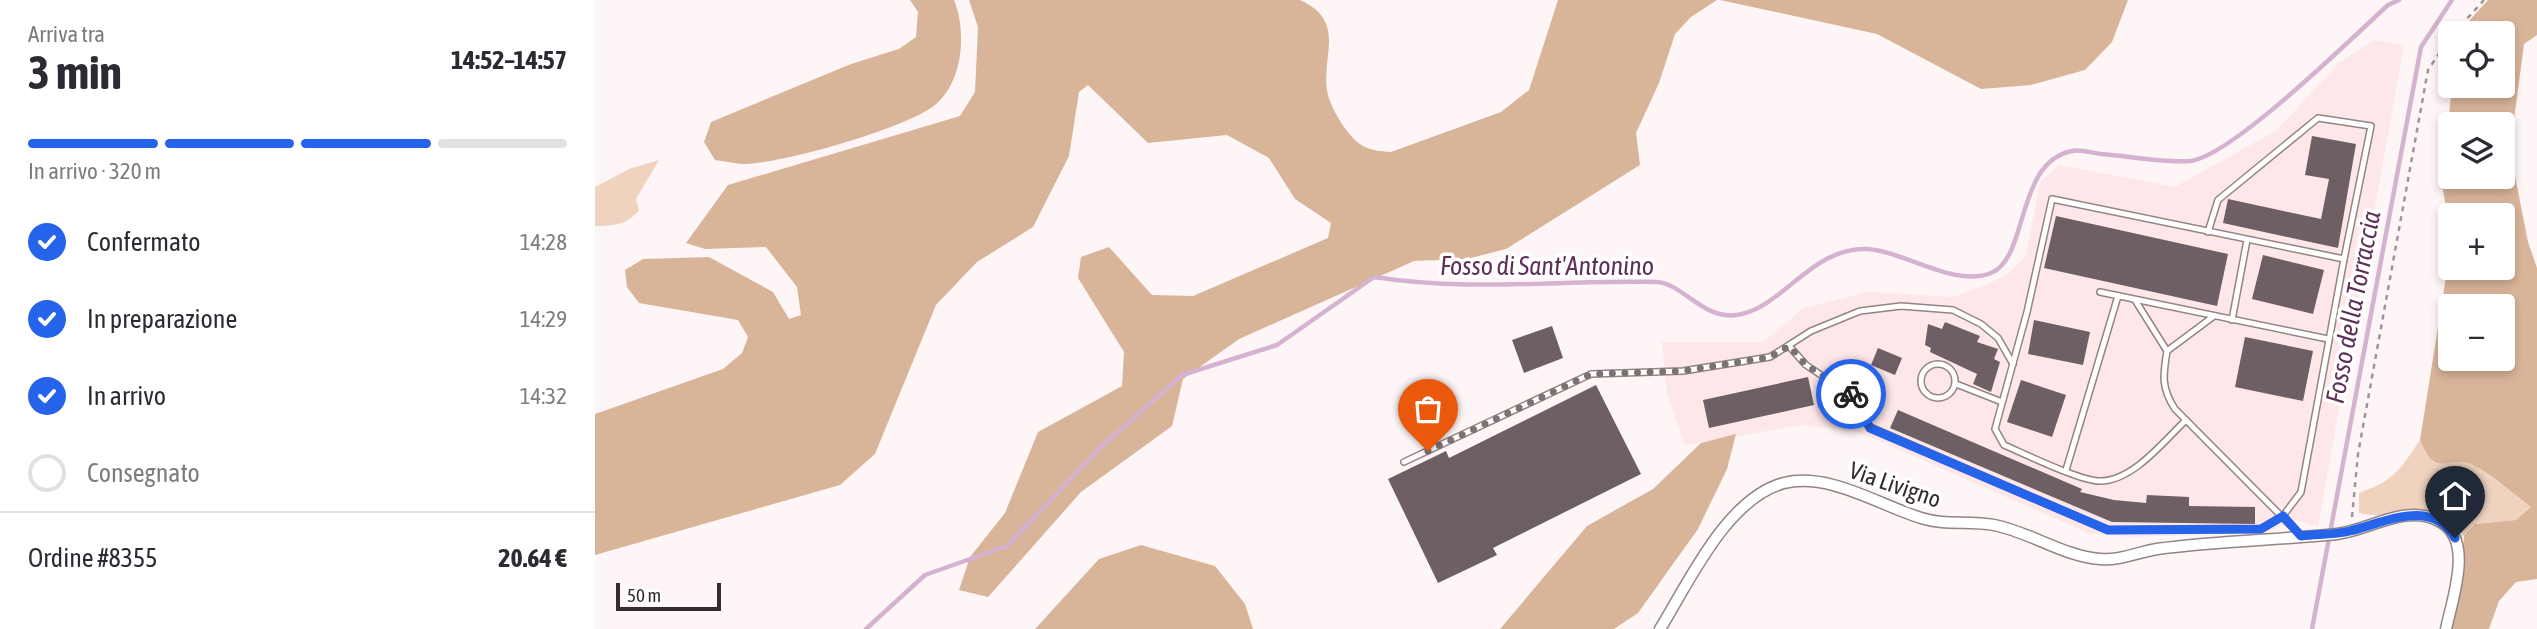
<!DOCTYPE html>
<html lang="it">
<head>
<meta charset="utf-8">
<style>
	:root { --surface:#fff; --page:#f2f2f3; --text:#2b2b33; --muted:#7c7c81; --line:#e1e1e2; --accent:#2563eb }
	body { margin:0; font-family:"Asap Condensed",sans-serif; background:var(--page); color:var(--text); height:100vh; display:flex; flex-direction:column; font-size:26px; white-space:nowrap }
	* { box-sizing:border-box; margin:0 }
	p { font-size:23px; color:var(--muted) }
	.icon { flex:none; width:38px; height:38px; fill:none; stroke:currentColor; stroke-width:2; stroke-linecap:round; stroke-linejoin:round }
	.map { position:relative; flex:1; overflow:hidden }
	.side { display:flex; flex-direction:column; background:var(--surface); width:595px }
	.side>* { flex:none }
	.buttons { position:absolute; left:1843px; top:21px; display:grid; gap:14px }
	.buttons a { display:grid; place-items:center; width:77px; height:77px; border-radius:7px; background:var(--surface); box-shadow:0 4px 10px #0003; font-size:35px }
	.scale { position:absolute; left:21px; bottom:18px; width:105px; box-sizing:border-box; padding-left:7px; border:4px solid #332b2c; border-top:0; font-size:19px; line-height:24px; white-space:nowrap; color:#332b2c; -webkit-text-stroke:5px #fff; paint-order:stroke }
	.pin { position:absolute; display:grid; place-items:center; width:60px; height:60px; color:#fff; margin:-72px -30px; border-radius:50% 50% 50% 0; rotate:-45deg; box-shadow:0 0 7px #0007 }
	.pin .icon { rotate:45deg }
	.courier { position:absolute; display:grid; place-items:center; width:70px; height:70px; margin:-35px; border:5px solid #2563eb; border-radius:50%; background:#fff; color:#222; box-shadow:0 2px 9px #0007 }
	.head em { font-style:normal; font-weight:700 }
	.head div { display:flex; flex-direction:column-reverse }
	.head { display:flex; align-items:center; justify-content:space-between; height:119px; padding:0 28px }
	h1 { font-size:46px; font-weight:700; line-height:52px }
	.bar { display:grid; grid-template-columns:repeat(4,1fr); gap:10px 7px; align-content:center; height:84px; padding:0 28px }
	.bar i { height:9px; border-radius:5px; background:var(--line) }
	.bar .selected { background:var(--accent) }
	.bar p { grid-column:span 4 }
	.line { display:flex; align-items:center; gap:18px; padding:0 28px; border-top:2px solid var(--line) }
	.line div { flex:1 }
	ol { padding:0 28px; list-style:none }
	li { display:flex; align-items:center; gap:21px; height:77px }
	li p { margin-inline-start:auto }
	li .icon { padding:7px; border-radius:50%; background:var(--accent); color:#fff; stroke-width:4 }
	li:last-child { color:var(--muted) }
	li i { width:38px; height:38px; border:4px solid var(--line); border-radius:50% }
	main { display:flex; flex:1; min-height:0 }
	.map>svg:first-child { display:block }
	.built { fill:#fee7e8 }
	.green { fill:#efd3bf }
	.forest { fill:#d8b499; fill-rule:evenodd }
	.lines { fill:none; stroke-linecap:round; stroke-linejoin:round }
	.stream { stroke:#d5b2cf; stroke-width:4.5 }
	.building { fill:#6e5f64 }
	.lane-casing { stroke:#958484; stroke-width:8 }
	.street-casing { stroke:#958484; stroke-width:13 }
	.path { stroke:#9d9596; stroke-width:2.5; stroke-dasharray:5 5; stroke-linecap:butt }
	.lane { stroke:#fff; stroke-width:5 }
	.street { stroke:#fff; stroke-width:10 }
	.done { stroke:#7a7273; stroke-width:7; stroke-dasharray:0 12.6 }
	.route { stroke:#2563eb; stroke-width:9 }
	.labels { text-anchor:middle; stroke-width:7; stroke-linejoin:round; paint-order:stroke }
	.street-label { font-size:24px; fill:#332b2c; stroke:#fff }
	.water-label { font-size:26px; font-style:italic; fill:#5e3058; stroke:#fff }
</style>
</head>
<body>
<main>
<section class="side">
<div class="head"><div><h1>3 min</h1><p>Arriva tra</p></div><em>14:52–14:57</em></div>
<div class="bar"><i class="selected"></i><i class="selected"></i><i class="selected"></i><i></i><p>In arrivo · 320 m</p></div>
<ol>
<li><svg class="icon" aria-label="check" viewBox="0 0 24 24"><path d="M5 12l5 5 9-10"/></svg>Confermato<p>14:28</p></li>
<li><svg class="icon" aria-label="check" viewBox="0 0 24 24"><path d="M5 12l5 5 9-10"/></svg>In preparazione<p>14:29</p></li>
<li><svg class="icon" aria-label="check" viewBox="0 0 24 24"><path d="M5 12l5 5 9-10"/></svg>In arrivo<p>14:32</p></li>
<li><i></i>Consegnato</li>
</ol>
<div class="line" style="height:91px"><div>Ordine #8355</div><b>20.64 €</b></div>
</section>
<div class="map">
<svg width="1942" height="629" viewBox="0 0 1942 629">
	<rect width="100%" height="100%" fill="#fef6f6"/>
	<!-- built -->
	<polygon class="built" points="1779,40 1809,45 1723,527 1701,520 1693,529 1688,525 1673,532 1535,537 1493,533 1264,432 1207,425 1090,445 1072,394 1067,342 1168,342 1209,308 1273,292 1359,297 1409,277 1431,256 1445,182 1464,165 1580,187 1682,130 1745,62"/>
	<!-- green -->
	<g class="green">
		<path d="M64,160L41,199L44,210C33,225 17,226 0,226V187L34,169Z"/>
		<path d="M1825,440C1843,481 1854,454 1878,465C1898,476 1918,494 1936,507L1921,520L1880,524L1869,536C1830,487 1810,524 1764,513V493C1800,480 1804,471 1825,440Z"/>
	</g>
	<!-- forest -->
	<g class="forest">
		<path d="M315,0H359C372,32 368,82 340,105C312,128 184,165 146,164C138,163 128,161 120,160L109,142L116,122L256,64L304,49L321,37L323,12Z"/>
		<path d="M374,0H705C754,22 724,59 733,95C737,110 752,135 765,144C774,151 786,151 796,152L906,112L934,90L963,0H1122L1096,17L1080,34L1064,83L1041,133L1045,165L911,249L872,259L819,261L644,339L588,379L577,426L486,492L393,597L364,590L375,557L410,513L443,432L527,386L529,352L483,278L486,257L514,247L557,295L598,296L733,238L736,223L700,199L674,158L632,135L553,143L493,85L484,92L474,156L438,227L382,262L341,305L280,454L245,485L0,555V414L128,369L147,353L153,337L143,320L44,303L32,287L30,270L48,259L114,257L178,292L194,319L206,315L202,287L171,247L110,249L91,243L133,185L365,116L380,92L383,27Z"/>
		<polygon points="1125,0 1533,0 1517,42 1490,70 1436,85 1386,89 1282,34"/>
		<path d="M1893,0H1942V35L1929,44L1915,150L1933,242L1942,268V579L1921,582L1904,601L1894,629H1856L1867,571L1869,536L1880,524L1921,520L1936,507C1918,494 1898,475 1878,465C1854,454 1842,481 1825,440L1855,252V268H1908V215H1855V229L1847,185L1857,86H1908V33H1863ZM1855,124H1908V177H1855ZM1855,306H1908V359H1855Z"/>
		<polygon points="1141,434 1132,469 1103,529 1043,613 1019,629 905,629 992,526 1058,489 1106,443"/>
		<polygon points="546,545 620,566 650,604 658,629 440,629 504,559"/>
	</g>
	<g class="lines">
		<!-- stream -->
		<g class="stream">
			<path d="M271,629L330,575L412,546L506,447L587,375L682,345L779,277C876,292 965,280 1062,282C1087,283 1108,320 1142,315C1188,308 1215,248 1271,249C1308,250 1358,288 1396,273C1434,258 1420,162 1477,151C1485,149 1498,153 1506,154C1534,156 1567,163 1595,161C1636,157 1758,37 1793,5L1804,0"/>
			<polyline points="1717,629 1826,47 1857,0"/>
		</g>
	</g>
	<!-- building -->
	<g class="building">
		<polygon points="1717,136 1761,144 1743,248 1628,223 1633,199 1726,219 1734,179 1710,175"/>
		<polygon points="1461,216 1633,254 1622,306 1449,268"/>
		<polygon points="1668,255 1729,270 1718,314 1657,299"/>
		<polygon points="1439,320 1495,332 1488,365 1433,354"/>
		<polygon points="1350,322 1385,336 1382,342 1403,349 1399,359 1405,362 1396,392 1378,384 1382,374 1335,352 1336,348 1330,345 1333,324 1347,329"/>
		<polygon points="957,326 968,358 929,373 917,340"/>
		<polygon points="1650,337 1718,351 1708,401 1640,387"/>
		<polygon points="1283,348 1307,358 1300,375 1276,365"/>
		<polygon points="1213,377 1219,405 1114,428 1108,400"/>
		<polygon points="1426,380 1471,395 1457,437 1412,422"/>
		<polygon points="1001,385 1046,474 898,548 902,555 843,583 793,479 851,451 854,458"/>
		<polygon points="1231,387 1251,398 1243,416 1223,407"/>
		<polygon points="1303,410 1487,489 1485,492 1519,500 1551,503 1552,495 1594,497 1594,506 1660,507 1660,524 1517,522 1295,428"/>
	</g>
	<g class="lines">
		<defs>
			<g id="lane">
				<polyline points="1613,232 1623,200 1723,118 1776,126 1749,259"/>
				<polyline points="1505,292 1733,339"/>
				<polyline points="1540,300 1572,351"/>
				<path d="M1619,316L1572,351C1568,375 1566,388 1580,409L1706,536"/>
				<polyline points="1637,320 1652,240"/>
				<path d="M1194,346L1211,365L1259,397L1275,427L1513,530L1666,529L1688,516L1706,492L1749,259L1457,199L1432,312L1400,429L1409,445C1430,454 1485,481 1505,481C1538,481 1569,441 1591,420"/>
				<circle cx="1343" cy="381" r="17"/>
				<polyline points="1361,384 1407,402"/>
				<polyline points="809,462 996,374 1088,371 1175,357 1216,331 1265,311 1306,306 1358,310 1386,324 1403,338 1418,364"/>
				<polyline points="1471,470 1523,296"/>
			</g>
			<path id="street" d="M1065,629C1094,582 1132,498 1189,483C1234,472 1284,505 1326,518C1351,526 1374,520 1399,525C1435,532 1468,556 1505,559C1524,561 1543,552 1562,549C1621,541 1682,540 1742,534C1775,530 1811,503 1844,521C1880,538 1857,600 1851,629"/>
		</defs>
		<!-- lane casing -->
		<use href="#lane" class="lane-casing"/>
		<!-- street casing -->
		<use href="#street" class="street-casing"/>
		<!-- path -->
		<g class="path">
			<polyline points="1859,33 1889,0"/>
			<polyline points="1757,517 1763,454 1833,70 1855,37"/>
		</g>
		<!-- lane -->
		<use href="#lane" class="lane"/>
		<!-- street -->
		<use href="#street" class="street"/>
	</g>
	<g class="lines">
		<!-- done -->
		<polyline class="done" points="833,451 996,374 1088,371 1175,357 1194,346 1211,365 1256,394"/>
		<!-- route -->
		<path class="route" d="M1256,394L1275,428L1513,530L1666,529L1688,516L1706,536C1722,534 1739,535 1755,531C1789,523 1837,497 1860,538"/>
	</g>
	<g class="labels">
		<!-- street labels -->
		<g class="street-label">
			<text transform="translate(1300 485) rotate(19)" y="8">Via Livigno</text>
		</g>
		<!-- water labels -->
		<g class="water-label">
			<text x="952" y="275">Fosso di Sant'Antonino</text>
			<text transform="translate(1758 307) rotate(-79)" y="9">Fosso della Torraccia</text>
		</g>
	</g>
</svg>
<div class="buttons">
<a><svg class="icon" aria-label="locate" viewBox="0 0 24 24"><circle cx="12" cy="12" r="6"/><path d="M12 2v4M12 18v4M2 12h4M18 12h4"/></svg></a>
<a><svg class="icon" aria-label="layers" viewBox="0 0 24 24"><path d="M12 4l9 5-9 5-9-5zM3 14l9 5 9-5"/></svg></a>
<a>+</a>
<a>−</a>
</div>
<div class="scale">50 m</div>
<div class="pin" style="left:833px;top:451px;background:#ea580c"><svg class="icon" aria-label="bag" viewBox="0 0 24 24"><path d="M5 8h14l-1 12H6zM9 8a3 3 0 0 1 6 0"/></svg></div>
<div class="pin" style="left:1860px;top:538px;background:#1f2937"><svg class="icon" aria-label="home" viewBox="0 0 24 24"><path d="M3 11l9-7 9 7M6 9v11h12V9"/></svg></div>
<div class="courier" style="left:1256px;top:394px"><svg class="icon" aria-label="bike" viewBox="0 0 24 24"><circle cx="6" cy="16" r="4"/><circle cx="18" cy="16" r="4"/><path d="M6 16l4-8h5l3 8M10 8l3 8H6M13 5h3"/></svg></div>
</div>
</main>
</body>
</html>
